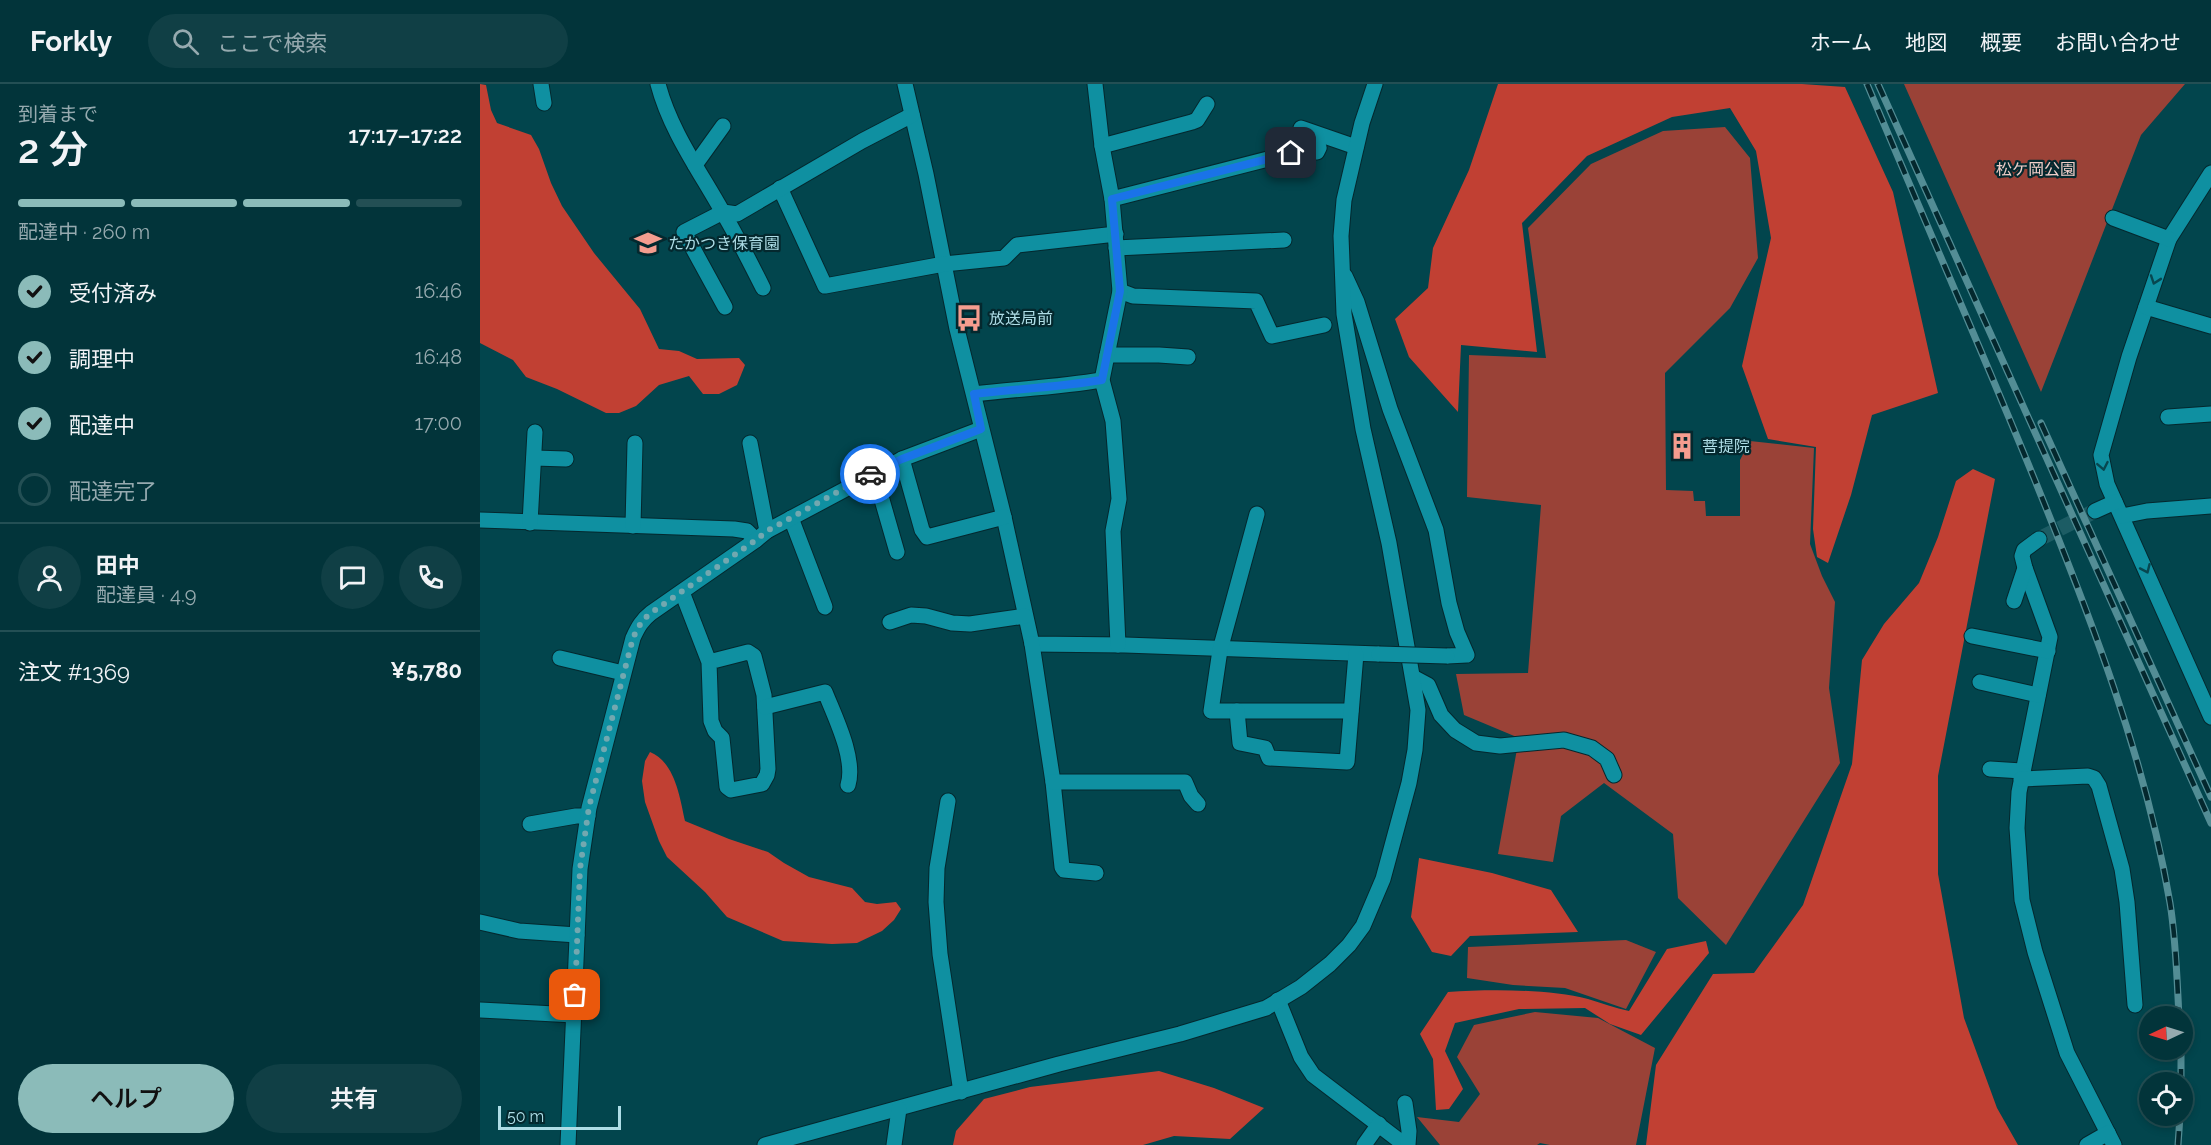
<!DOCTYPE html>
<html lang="ja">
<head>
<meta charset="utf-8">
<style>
	:root { --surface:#02343a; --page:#103f45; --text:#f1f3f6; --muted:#96aaaf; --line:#234f54; --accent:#8bbbb9 }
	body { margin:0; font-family:Raleway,"Noto Sans JP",sans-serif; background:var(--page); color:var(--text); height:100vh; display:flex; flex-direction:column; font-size:22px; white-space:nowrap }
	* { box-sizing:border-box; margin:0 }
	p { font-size:20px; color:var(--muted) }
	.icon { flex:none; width:33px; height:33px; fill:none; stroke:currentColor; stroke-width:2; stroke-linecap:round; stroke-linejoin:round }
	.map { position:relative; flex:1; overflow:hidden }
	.sheet { display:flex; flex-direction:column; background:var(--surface); width:480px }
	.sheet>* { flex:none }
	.needle { width:39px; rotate:266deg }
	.tools { position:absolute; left:1659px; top:922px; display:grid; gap:12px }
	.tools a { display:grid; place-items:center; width:54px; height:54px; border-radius:50%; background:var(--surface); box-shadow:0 3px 9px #0003,0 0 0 2px var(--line); font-size:30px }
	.scale { position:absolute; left:18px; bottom:15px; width:123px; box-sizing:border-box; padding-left:6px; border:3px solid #aedde6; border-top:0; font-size:16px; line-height:21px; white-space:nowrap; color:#aedde6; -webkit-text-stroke:4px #04282e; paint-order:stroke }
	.pin { position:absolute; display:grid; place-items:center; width:51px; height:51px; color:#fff; margin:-26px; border-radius:12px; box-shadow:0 3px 9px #0006 }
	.courier { position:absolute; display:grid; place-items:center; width:60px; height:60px; margin:-30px; border:4px solid #1a73e8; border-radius:50%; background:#fff; color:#222; box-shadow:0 2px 8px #0007 }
	.summary em { font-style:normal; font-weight:600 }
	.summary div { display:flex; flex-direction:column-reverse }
	.summary { display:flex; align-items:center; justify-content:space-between; height:102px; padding:0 18px }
	h1 { font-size:39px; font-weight:600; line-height:45px }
	.bar { display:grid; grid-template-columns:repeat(4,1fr); gap:9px 6px; align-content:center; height:72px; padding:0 18px }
	.bar i { height:8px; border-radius:4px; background:var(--line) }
	.bar .active { background:var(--accent) }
	.bar p { grid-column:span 4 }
	.line { display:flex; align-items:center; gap:15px; padding:0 18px; border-top:2px solid var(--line) }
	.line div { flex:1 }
	.round { display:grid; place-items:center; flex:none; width:63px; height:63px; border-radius:32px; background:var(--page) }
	ol { padding:0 18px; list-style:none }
	li { display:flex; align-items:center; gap:18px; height:66px }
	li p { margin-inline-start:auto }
	li .icon { padding:6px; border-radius:50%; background:var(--accent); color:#111; stroke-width:4 }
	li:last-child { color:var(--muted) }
	li i { width:33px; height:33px; border:3px solid var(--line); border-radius:50% }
	.cta { display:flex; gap:12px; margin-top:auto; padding:12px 18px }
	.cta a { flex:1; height:69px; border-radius:36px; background:var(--accent); color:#111; font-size:24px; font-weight:600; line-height:69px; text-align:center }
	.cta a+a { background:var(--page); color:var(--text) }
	header { display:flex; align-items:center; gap:36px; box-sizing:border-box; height:84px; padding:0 30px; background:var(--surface); border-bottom:2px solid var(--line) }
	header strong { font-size:28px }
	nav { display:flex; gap:33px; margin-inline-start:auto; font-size:21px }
	.search { width:420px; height:54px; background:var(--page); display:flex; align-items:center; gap:15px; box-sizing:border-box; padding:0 21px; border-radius:33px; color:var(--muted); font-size:22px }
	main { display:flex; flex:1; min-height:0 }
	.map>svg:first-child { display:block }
	.green { fill:#9a4237 }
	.forest { fill:#c14033 }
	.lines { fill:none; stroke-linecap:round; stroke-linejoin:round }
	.minor-tunnel { stroke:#1c5c64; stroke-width:15; stroke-dasharray:15 8; stroke-linecap:butt }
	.minor-casing { stroke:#04282e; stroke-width:17 }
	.minor { stroke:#0f90a1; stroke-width:15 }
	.rail-casing { stroke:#538d95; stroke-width:7 }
	.rail { stroke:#04282e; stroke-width:4.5; stroke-dasharray:14; stroke-linecap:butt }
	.minor-bridge-casing { stroke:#04282e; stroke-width:17; stroke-linecap:butt }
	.minor-bridge { stroke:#0f90a1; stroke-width:15 }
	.oneway { stroke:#074750 }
	.done { stroke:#72a8b0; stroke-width:6; stroke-dasharray:0 10.8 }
	.route { stroke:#1a73e8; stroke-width:8 }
	.labels { text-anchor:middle; stroke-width:4.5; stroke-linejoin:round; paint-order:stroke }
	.park-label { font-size:16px; fill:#f0cec8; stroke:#04282e }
	.poi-label { font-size:16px; fill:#aedde6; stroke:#04282e; text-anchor:start }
</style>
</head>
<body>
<header>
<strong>Forkly</strong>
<div class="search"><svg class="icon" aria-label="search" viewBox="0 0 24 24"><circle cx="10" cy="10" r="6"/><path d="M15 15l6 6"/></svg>ここで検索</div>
<nav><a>ホーム</a><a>地図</a><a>概要</a><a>お問い合わせ</a></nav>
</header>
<main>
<section class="sheet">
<div class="summary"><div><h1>2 分</h1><p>到着まで</p></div><em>17:17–17:22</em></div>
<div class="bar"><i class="active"></i><i class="active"></i><i class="active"></i><i></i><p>配達中 · 260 m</p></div>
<ol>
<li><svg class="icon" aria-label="check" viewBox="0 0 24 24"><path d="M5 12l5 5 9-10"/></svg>受付済み<p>16:46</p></li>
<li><svg class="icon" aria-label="check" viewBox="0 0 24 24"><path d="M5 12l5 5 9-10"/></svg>調理中<p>16:48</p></li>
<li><svg class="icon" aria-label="check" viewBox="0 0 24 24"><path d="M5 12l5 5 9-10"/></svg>配達中<p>17:00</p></li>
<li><i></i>配達完了</li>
</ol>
<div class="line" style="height:108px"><a class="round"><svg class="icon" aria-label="person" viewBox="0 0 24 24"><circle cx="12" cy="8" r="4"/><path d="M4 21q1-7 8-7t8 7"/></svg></a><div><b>田中</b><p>配達員 · 4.9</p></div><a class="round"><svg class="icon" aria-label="chat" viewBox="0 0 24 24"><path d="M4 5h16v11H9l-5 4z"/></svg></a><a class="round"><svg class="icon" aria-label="phone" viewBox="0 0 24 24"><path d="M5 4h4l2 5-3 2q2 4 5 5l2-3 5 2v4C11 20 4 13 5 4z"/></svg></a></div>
<div class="line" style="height:78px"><div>注文 #1369</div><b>¥5,780</b></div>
<div class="cta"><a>ヘルプ</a><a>共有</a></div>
</section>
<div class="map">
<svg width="1731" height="1061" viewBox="0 0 1731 1061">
	<rect width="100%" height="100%" fill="#02454d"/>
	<!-- green -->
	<g class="green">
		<polygon points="1424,0 1705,0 1661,51 1561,308"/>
		<polygon points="1245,43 1270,74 1278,174 1250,224 1185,289 1186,406 1213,407 1214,417 1225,417 1226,432 1260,432 1260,376 1270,357 1334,364 1330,460 1342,492 1355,518 1349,604 1360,679 1246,861 1198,814 1193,750 1124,699 1081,732 1073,778 1018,770 1039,654 984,631 976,590 1048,589 1061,421 987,413 989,271 1066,274 1048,144 1111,80 1183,47"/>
		<polygon points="1146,856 1176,868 1146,925 1085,904 1033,901 987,894 988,863"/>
		<polygon points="1055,928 1118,934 1175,964 1156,1061 1070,1061 1060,1059 1057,1061 960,1061 937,1033 979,1038 1000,1010 977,973 994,941"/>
	</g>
	<!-- forest -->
	<g class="forest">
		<polygon points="0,0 6,1 11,26 17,39 51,51 59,65 71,99 82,122 114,169 160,225 179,265 199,267 217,275 259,274 265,281 257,301 239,310 223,310 209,292 179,301 156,322 139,329 126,329 77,305 46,293 33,276 0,259"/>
		<polygon points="1018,0 1322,0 1365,3 1413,108 1458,309 1392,331 1371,411 1348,479 1337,473 1333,445 1336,363 1288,355 1262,282 1291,154 1276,67 1250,24 1192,33 1107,72 1042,139 1057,268 981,261 978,328 929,273 915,235 948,204 953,164 989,86"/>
		<polygon points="1493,385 1515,395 1458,692 1458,790 1484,934 1517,1024 1538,1061 1166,1061 1176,981 1233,890 1274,889 1323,821 1372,680 1382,576 1404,540 1439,499 1458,453 1476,397"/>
		<path d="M170,668C195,678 200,714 205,737L249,755L288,768L304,779L329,793L372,804L385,818L397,820L416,818L421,825L414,836L402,847L377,859L352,860L303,857L247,833L225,808L187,773L179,757L165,718L162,697L165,677Z"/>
		<polygon points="939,774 1012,789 1071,806 1098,848 990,852 971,872 952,868 931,833"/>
		<path d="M1226,857L1229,869L1161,951L1130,940L1105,924L1039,925L975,939L965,967L983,1005L969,1025L956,1026L953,975L940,950L968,908C1010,905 1068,905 1108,915C1122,919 1135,924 1149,927L1187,865Z"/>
		<polygon points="679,987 734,1004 784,1024 750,1055 694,1052 663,1061 473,1061 476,1047 504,1015 550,1003"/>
	</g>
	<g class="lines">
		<!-- minor-tunnel -->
		<polyline class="minor-tunnel" points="1559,455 1615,427"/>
		<defs>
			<g id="minor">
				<polyline points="61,0 64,19"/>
				<path d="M178,0C190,46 219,86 242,127C257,152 270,178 283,204"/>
				<polyline points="425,0 446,90 477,245 524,433 552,560 645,561 899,570"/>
				<polyline points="615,0 622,62"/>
				<polyline points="215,81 243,42"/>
				<polyline points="1731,89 1689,155 1649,273 1621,371 1627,400 1731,633"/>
				<polyline points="300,104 345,202 464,180 524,174 537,161 636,150"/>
				<polyline points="632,115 811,69 837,68 839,64 823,50 821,44 876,63"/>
				<polyline points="1633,134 1689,155"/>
				<polyline points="636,164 804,156"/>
				<polyline points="865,192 877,218 910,325 956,446 969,519 977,548 987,571 967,572"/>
				<polyline points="640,207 653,212 776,217 792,252 844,241"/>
				<polyline points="245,223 204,148 243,128 257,130 382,57 432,31"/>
				<polyline points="1666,223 1731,242"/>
				<polyline points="627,271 679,271 708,273"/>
				<path d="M494,310C537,305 579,303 622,296"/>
				<polyline points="1688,333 1731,330"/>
				<polyline points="270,359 287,447"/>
				<polyline points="54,374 86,375"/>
				<polyline points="422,375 442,446 447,453 524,433"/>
				<polyline points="394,388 417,468"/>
				<polyline points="1615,427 1635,418"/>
				<polyline points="777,430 740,566 731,627 871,627"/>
				<polyline points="1642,432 1667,427 1731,422"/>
				<polyline points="311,434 345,523"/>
				<polyline points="0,436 254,445 267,447 276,456"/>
				<polyline points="50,439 55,348"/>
				<polyline points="153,442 155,359"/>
				<polyline points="1559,455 1544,466 1542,472 1545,484 1570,553 1539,708 1537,744 1542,816 1555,868 1587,969 1634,1061"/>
				<polyline points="202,508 229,578 231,637 235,647 242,654 247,703 251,706 282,700 287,691 288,685 284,611 274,572 268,568 229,578"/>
				<polyline points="1534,517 1545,484"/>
				<polyline points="410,538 431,531 446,532 472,539 490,540 545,532"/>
				<polyline points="1492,552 1568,567"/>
				<polyline points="552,560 573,698 582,783 584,786 616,789"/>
				<polyline points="638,561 633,447 639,415 633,337 622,296 640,207 632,115 622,62 712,38 717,36 727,20"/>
				<polyline points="80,574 143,589"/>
				<polyline points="933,593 948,601 961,631 975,646 996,659 1020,662 1084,656 1112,664 1127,675 1134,691"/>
				<polyline points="1500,598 1558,611"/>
				<path d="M285,623L345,608C355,633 376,675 368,701"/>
				<polyline points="757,627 760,659 785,664 789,674 867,678 876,570"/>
				<polyline points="1510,685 1542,687"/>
				<polyline points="1541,695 1608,692 1614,694 1619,702 1642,785 1647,818 1655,921"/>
				<polyline points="573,698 705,698 711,712 718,720"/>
				<polyline points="468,717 457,784 456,818 460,870 481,1008"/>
				<polyline points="50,740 96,732 108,732"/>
				<polyline points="0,838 39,847 97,851"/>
				<polyline points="798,916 821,973 833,991 925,1061"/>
				<polyline points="0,926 94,931"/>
				<polyline points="925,1019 929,1047 928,1061"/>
				<path d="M88,1061L100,785L109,724L153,554C158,543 162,536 171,529L276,456L287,447L422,375L501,345"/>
				<polyline points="285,1061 579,980 700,950 786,924 821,903 850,880 869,861 883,842 903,795 929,699 935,666 938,626 909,459 883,345 864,230 861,152 864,116 882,39 895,0"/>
				<polyline points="414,1061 419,1025"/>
				<polyline points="884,1061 899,1040"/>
				<polyline points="1607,1061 1628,1049"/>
			</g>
		</defs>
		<!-- minor casing -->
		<use href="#minor" class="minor-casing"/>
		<!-- minor -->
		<use href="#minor" class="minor"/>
		<defs>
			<g id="rail">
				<path d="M1387,0C1442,131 1500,262 1554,394C1610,532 1665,672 1690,819C1696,856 1697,895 1699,933"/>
				<polyline points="1398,0 1731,739"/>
				<polyline points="1561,339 1731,713"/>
				<polyline points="1701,999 1701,966"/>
				<polyline points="1698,1061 1700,1032"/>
			</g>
		</defs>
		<!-- rail casing -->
		<use href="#rail" class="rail-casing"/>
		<!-- rail -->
		<use href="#rail" class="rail"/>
		<defs>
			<polyline id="minor-bridge" points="899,570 967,572"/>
		</defs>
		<!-- minor-bridge casing -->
		<use href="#minor-bridge" class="minor-bridge-casing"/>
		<!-- minor-bridge -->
		<use href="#minor-bridge" class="minor-bridge"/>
	</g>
	<!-- one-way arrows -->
	<defs><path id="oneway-chevron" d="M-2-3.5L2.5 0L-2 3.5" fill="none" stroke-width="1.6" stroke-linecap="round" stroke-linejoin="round" transform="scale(1.5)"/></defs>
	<g class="oneway">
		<use href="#oneway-chevron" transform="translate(1675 196) rotate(109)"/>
		<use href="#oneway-chevron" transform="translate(1623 382) rotate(79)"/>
		<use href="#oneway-chevron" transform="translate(1666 485) rotate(66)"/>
	</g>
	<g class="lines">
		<!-- done -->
		<path class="done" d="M95,911L100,785L109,723L153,554C158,543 162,536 171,529L276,456L287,447L390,390"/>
		<!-- route -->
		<path class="route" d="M390,390L422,375L501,345L494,310C537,305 579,303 622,296L640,207L632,115L811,69"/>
	</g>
	<!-- icons -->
	<defs>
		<symbol id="school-bare" viewBox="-9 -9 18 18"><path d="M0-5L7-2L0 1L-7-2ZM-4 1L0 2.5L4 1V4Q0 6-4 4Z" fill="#f59d8f" stroke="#04282e" stroke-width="2.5" paint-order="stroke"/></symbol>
		<symbol id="bus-bare" viewBox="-9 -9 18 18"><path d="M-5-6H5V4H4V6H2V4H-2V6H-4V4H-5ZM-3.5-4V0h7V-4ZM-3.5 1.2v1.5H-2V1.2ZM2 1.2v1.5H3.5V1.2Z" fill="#f59d8f" stroke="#04282e" stroke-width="2.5" paint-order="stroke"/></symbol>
		<symbol id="building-bare" viewBox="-9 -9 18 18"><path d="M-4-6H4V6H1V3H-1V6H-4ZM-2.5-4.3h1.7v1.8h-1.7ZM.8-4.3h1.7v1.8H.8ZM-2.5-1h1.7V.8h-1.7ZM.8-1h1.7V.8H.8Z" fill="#f59d8f" stroke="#04282e" stroke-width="2.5" paint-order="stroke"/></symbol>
	</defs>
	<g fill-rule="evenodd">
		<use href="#school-bare" x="149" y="140" width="38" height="38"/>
		<use href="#bus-bare" x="470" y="215" width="38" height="38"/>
		<use href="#building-bare" x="1183" y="343" width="38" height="38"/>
	</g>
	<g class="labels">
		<!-- park labels -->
		<g class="park-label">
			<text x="1556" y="91">松ケ岡公園</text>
		</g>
		<!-- poi labels -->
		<g class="poi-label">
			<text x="188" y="165">たかつき保育園</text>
			<text x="509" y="240">放送局前</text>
			<text x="1222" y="368">菩提院</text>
		</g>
	</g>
</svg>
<div class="tools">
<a><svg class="needle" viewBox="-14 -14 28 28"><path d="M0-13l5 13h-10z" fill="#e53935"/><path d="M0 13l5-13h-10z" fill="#96aaaf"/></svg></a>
<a><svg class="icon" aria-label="locate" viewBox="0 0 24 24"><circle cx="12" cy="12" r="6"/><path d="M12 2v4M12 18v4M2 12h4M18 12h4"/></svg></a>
</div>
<div class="scale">50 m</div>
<div class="pin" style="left:95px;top:911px;background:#ea580c"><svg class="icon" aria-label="bag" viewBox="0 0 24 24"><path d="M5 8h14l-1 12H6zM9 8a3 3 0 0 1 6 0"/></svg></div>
<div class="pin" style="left:811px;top:69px;background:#1f2937"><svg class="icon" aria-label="home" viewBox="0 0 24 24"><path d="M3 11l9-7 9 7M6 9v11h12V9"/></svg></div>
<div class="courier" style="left:390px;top:390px"><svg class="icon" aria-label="car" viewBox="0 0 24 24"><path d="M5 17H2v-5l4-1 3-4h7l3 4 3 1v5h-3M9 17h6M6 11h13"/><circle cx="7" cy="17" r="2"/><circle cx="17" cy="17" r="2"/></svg></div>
</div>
</main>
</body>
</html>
